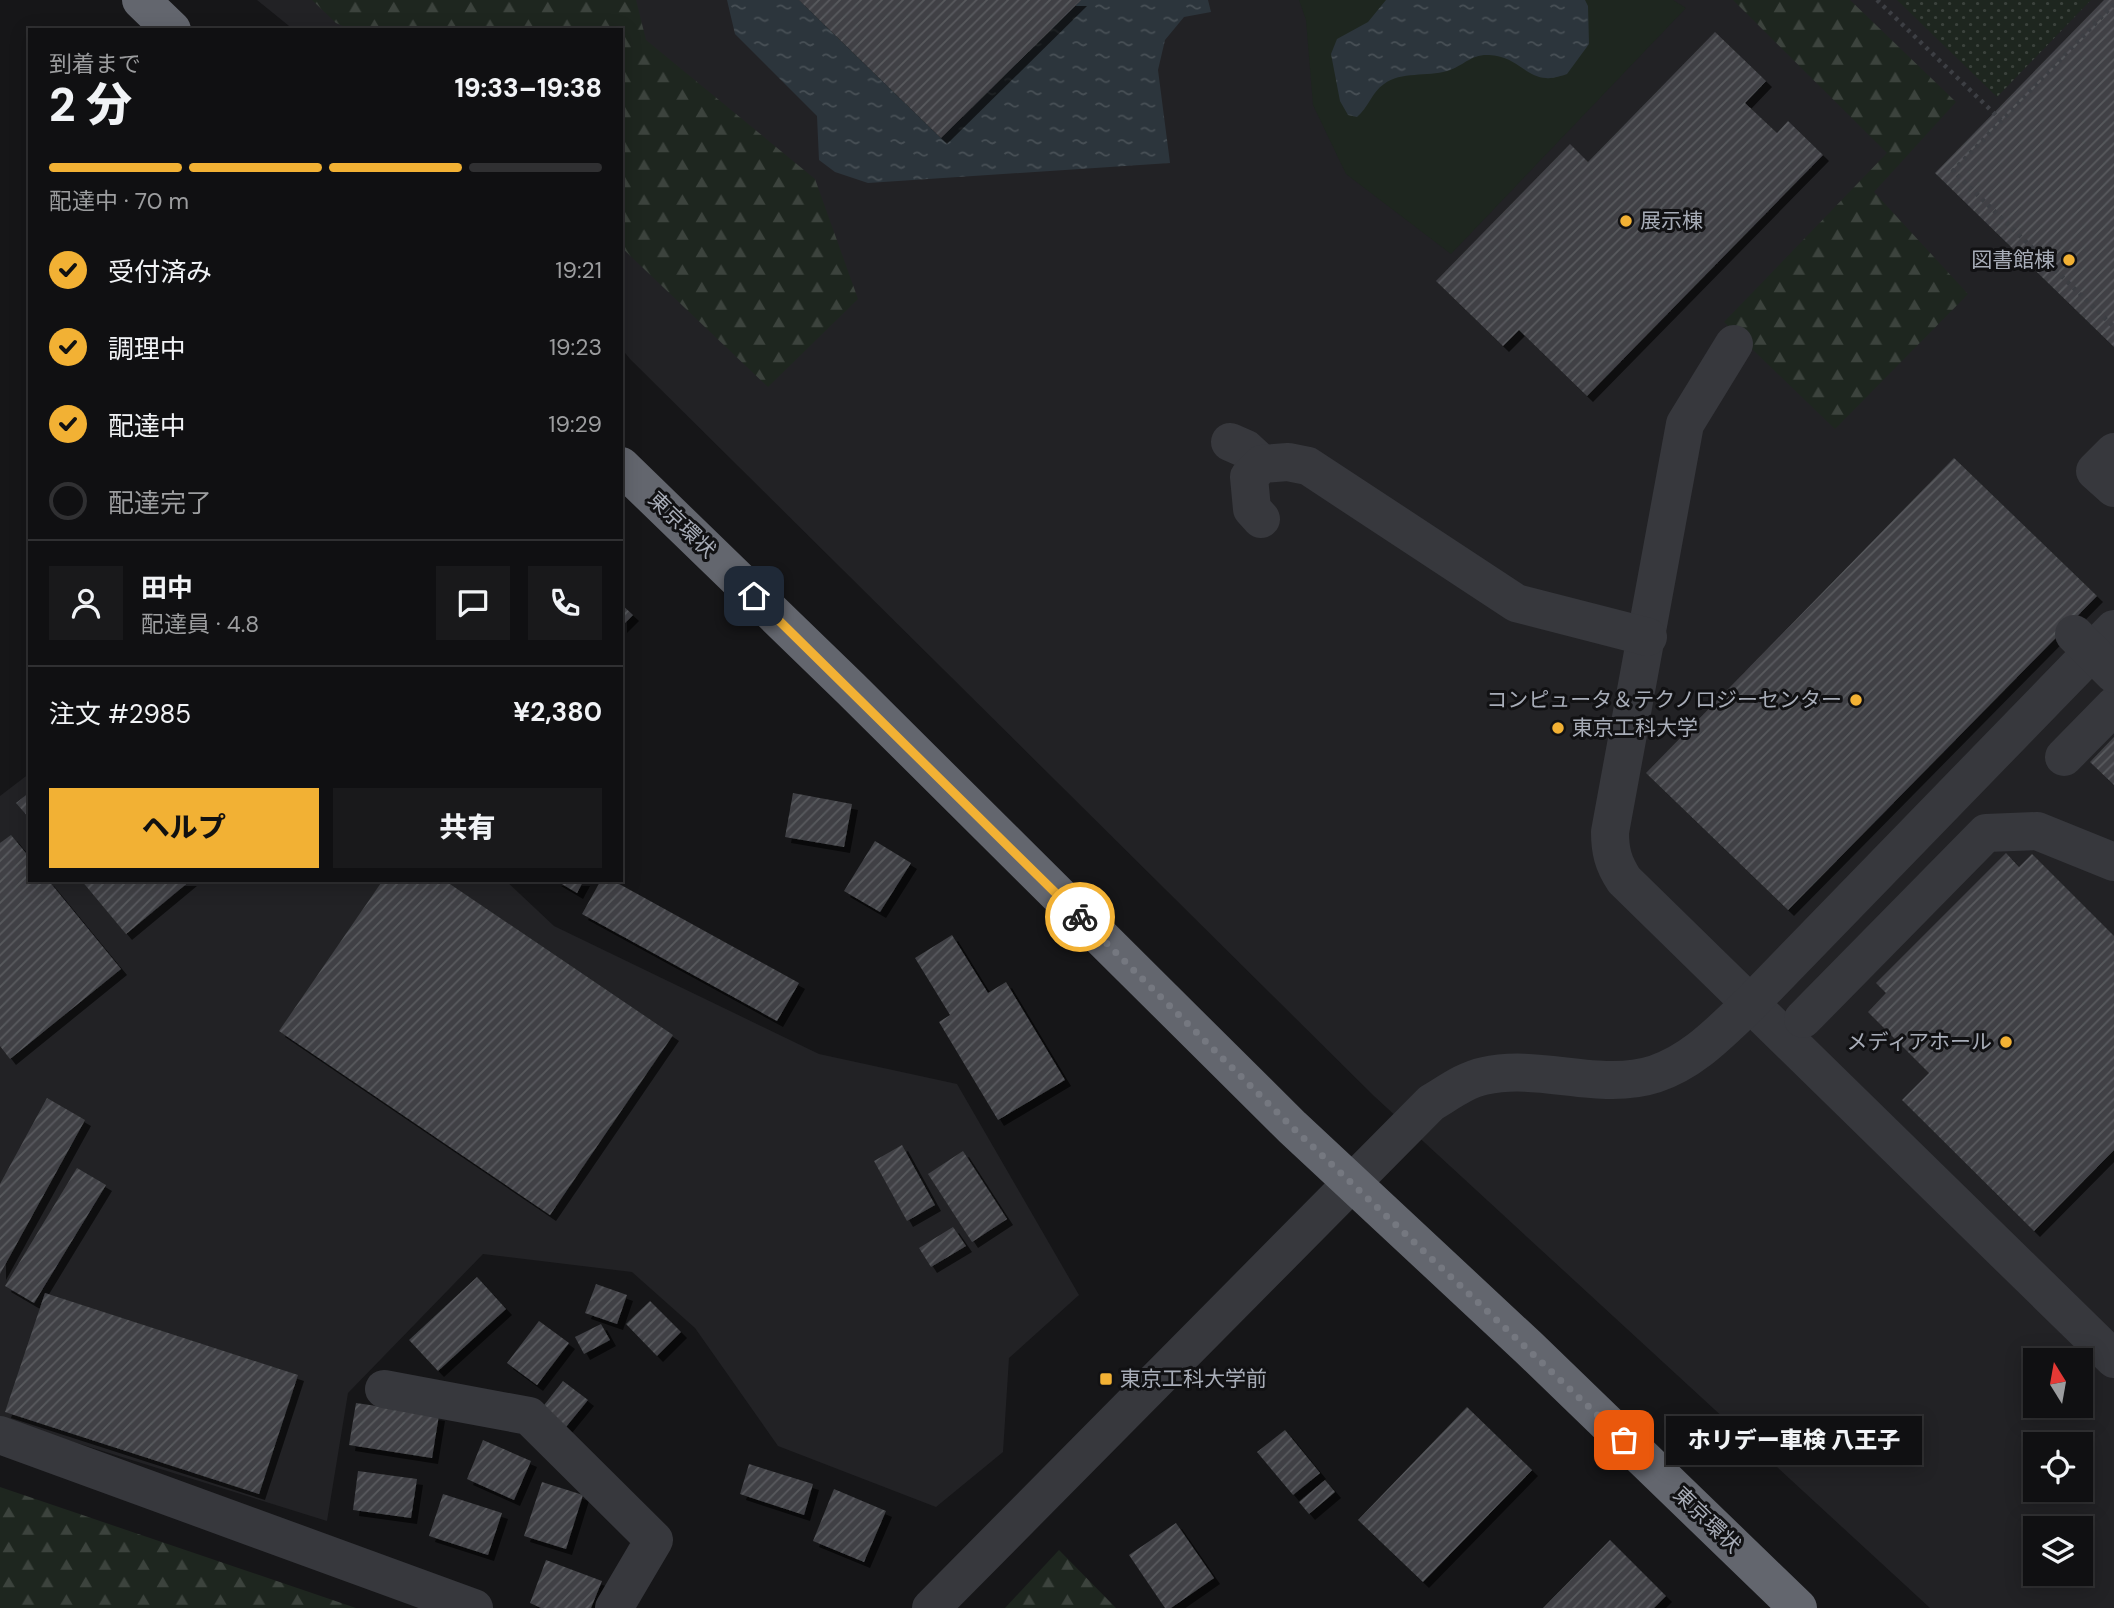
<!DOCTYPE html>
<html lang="ja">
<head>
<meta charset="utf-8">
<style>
	:root { --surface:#101012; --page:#19191b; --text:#f1f3f6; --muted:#9c9d9f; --line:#303032; --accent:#f2b134 }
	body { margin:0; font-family:"DM Sans","Noto Sans JP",sans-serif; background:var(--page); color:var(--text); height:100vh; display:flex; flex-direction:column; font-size:26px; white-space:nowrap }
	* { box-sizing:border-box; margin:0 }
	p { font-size:23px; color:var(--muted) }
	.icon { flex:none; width:38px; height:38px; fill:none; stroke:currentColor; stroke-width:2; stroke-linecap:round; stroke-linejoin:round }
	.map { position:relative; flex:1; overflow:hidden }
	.sheet { position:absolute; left:28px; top:28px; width:595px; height:854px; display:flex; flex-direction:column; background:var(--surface); border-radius:0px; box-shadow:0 4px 18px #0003,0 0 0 2px var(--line) }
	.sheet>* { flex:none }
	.needle { width:46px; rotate:349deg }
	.buttons { position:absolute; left:2023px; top:1348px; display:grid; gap:14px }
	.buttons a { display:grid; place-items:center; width:70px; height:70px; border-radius:0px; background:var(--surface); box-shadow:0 4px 18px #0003,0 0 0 2px var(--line); font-size:35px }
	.pin { position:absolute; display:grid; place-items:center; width:60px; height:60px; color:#fff; margin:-30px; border-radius:14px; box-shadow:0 4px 10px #0006 }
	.courier { position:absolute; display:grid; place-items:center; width:70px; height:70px; margin:-35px; border:5px solid #f2b134; border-radius:50%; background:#fff; color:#222; box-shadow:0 2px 9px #0007 }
	.bubble { position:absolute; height:49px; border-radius:0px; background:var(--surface); box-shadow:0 4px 18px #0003,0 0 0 2px var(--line); font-size:23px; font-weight:800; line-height:49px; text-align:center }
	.overview em { font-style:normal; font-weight:800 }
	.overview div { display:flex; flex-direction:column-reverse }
	.overview { display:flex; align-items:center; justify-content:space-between; height:119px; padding:0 21px }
	h1 { font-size:46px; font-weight:800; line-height:52px }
	.bar { display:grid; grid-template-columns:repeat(4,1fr); gap:10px 7px; align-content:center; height:84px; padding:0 21px }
	.bar i { height:9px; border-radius:5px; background:var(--line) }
	.bar .selected { background:var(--accent) }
	.bar p { grid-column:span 4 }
	.line { display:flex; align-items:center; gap:18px; padding:0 21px; border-top:2px solid var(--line) }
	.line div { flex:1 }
	.round { display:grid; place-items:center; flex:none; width:74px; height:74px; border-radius:0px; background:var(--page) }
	ol { padding:0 21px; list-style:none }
	li { display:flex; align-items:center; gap:21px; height:77px }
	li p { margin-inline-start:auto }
	li .icon { padding:7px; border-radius:50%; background:var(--accent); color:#111; stroke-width:4 }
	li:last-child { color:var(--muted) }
	li i { width:38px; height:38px; border:4px solid var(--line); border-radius:50% }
	.primary-button { display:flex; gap:14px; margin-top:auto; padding:14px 21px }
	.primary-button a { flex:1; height:80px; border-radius:0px; background:var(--accent); color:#111; font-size:28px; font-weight:800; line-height:80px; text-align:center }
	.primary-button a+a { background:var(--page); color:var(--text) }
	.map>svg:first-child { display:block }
	.built { fill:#222225; fill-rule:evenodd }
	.grass { fill:url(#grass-dots) }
	.forest { fill:url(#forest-firs) }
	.garden { fill:#1e261f }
	.water { fill:url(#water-ripples) }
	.building { fill:url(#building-hatch); filter:url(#shadow) }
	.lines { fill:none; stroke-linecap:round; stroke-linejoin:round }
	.path { stroke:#3d3f44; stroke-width:4.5; stroke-dasharray:3.5 5; stroke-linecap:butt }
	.minor { stroke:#37383d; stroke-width:38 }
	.highway { stroke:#63666e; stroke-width:38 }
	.minor-bridge { stroke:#37383d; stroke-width:38 }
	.done { stroke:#757880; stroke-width:7; stroke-dasharray:0 12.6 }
	.route { stroke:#f2b134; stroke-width:9 }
	.poi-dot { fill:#f2b134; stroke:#111113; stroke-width:2.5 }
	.labels { text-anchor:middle; stroke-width:6; stroke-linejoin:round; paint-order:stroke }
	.poi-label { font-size:21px; fill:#a8adb8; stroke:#111113; text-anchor:start }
	.street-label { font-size:21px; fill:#a8adb8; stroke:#111113 }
</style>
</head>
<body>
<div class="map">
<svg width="2114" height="1608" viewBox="0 0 2114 1608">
	<defs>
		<pattern id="grass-dots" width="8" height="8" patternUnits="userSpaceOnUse" patternTransform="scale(1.75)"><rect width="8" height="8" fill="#1e261f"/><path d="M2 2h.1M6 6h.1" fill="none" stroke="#3c433d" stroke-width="1.8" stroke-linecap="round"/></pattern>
		<pattern id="forest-firs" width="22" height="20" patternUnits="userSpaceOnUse" patternTransform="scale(1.75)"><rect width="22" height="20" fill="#1e261f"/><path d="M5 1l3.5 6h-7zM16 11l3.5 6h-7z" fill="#3c433d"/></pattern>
		<pattern id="water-ripples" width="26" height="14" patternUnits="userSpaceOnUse" patternTransform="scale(1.75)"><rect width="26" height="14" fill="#2c353c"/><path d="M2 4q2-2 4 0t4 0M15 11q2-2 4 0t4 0" fill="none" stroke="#485056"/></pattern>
		<pattern id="building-hatch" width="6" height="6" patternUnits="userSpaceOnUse" patternTransform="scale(1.75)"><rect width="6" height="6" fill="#404145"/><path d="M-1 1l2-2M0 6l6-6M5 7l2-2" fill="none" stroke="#595a5e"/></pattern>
		<filter id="shadow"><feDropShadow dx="6" dy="6" stdDeviation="0" flood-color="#0009"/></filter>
	</defs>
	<rect width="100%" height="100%" fill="#161618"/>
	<!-- built -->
	<g class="built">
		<path d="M257,0H2114V1608H1930L1374,1096L630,359L621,348V30H294ZM2035,1360H2081V1405H2035ZM2035,1444H2081V1489H2035ZM2035,1528H2081V1573H2035Z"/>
		<polygon points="30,773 30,880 505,880 554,926 819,1054 957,1084 1079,1295 1009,1358 1003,1452 936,1507 778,1446 695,1328 632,1272 483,1254 348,1393 327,1521 0,1419 0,796"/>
	</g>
	<!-- grass -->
	<polygon class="grass" points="1897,0 2091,0 1997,97"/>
	<!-- forest -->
	<g class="forest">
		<polygon points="312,0 636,0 646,40 815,179 858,299 768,387 621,247 621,30 352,30 336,23"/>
		<polygon points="1733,0 1850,0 1956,102 1874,192 1968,294 1835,429 1724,322 1887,153"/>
		<polygon points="0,1487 356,1608 0,1608"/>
		<polygon points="1059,1550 1116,1608 1005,1608"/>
	</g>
	<!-- garden -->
	<polygon class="garden" points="1299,0 1673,0 1686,8 1451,254 1346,174 1313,105 1306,20"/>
	<!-- water -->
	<g class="water">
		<polygon points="727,0 799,0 941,138 1081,0 1208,0 1211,12 1184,17 1165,40 1158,70 1170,163 868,183 835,172 819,160 817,116 735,34"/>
		<path d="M1386,0H1585L1588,6L1589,44L1567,74C1561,76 1552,79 1546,78C1528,77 1516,59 1497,56C1472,51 1468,64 1447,71C1427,77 1401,71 1384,84C1372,92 1368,108 1357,117L1348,115L1340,101L1331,54L1337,39L1368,22Z"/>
	</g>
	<!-- building -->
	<g class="building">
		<polygon points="799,0 1081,0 941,138"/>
		<polygon points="2104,0 2114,0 2114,347 1935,173"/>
		<polygon points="1715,32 1766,81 1745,103 1777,133 1788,121 1823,155 1587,396 1519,330 1503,346 1436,281 1570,144 1588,162"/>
		<polygon points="1954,458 2097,596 1788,910 1646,773"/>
		<polygon points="621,604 633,615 621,627"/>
		<polygon points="2114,737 2114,785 2090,762"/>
		<polygon points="30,792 30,819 16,803"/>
		<polygon points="793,793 852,804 844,847 785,837"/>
		<polygon points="11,835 30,858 30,880 48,880 121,969 10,1059 0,1046 0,843"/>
		<polygon points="875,841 911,863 880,912 844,891"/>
		<polygon points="2006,853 2019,867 2032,854 2114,936 2114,1150 2034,1231 1902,1100 1929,1073 1868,1012 1886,993 1876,983"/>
		<polygon points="81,880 191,880 126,934"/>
		<polygon points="383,880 444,880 673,1035 550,1215 279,1031"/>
		<polygon points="555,880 584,880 577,893"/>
		<polygon points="601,880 612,880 799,983 777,1021 582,914"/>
		<polygon points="952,935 988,993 1006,982 1065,1080 998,1120 939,1022 950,1015 915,958"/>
		<polygon points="47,1098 85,1120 0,1274 0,1184"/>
		<polygon points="902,1145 935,1205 907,1221 874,1161"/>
		<polygon points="963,1151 1007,1219 972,1242 928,1174"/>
		<polygon points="77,1168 106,1185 34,1303 5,1286"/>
		<polygon points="953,1227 966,1246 931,1267 919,1248"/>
		<polygon points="477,1277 506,1309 438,1371 409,1340"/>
		<polygon points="596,1284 627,1295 617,1324 585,1313"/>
		<polygon points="45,1293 298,1375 259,1494 5,1412"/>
		<polygon points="650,1301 681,1332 657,1356 626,1324"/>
		<polygon points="539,1321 569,1343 537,1385 507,1363"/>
		<polygon points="601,1324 610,1340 584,1354 575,1337"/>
		<polygon points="563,1381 588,1400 566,1427 541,1409"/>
		<polygon points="356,1403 439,1415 432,1458 349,1445"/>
		<polygon points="1467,1407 1532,1470 1423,1582 1358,1520"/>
		<polygon points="1285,1430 1320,1473 1293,1495 1257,1452"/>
		<polygon points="483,1440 531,1461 514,1500 467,1479"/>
		<polygon points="749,1464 813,1484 804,1515 740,1494"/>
		<polygon points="358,1471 417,1479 411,1518 353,1510"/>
		<polygon points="1325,1480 1335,1492 1309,1514 1299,1502"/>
		<polygon points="542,1482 583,1495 566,1549 524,1536"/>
		<polygon points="834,1489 886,1511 864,1562 813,1541"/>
		<polygon points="443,1494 502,1513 488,1555 429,1536"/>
		<polygon points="1176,1523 1214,1578 1171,1608 1165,1608 1129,1555"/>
		<polygon points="1610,1540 1666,1596 1654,1608 1543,1608"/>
		<polygon points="546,1560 602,1581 591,1608 541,1608 530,1603"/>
	</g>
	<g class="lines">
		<!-- path -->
		<g class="path">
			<polyline points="1877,0 2001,120"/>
			<polyline points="2114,4 1953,171 2114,327"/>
		</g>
		<!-- minor -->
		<g class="minor">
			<path d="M1734,344L1685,424L1610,832C1610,851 1613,863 1624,880L2114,1359"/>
			<polyline points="1230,442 1246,449 1262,464"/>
			<polyline points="2114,452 2095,471 2114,488"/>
			<polyline points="1261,519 1252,509 1249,477 1262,464 1288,462 1308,466 1516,603 1648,637"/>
			<polyline points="2064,757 2114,706"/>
			<polyline points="1803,1019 1986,833 2037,831 2114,862"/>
			<polyline points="384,1389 529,1416 654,1540 614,1608"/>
			<polyline points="0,1435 474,1608"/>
			<path d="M931,1608L1431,1103C1448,1093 1465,1080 1484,1076C1540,1063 1600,1092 1655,1074C1694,1061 1721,1031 1750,1004L2114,629"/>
		</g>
		<!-- highway -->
		<g class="highway">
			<polyline points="141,0 172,30"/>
			<polyline points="621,466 850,688 1292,1127 1528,1347 1798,1608"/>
		</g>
		<!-- minor-bridge -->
		<polyline class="minor-bridge" points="2074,634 2114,674"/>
	</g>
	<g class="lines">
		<!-- done -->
		<polyline class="done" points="1080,917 1292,1127 1624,1440"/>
		<!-- route -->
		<polyline class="route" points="754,596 1080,917"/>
	</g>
	<!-- markers -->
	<g class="poi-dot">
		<circle cx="1626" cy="221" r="7"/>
		<circle cx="2069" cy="260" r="7"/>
		<circle cx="1856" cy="700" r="7"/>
		<circle cx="1558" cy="728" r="7"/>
		<circle cx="2006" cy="1042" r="7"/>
		<rect x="1099" y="1372" width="14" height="14" rx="3.5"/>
	</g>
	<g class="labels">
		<!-- poi labels -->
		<g class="poi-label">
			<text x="1640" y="228">展示棟</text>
			<text x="2055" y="267" text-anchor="end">図書館棟</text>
			<text x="1842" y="707" text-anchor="end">コンピュータ＆テクノロジーセンター</text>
			<text x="1572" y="735">東京工科大学</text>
			<text x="1992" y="1049" text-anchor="end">メディアホール</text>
			<text x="1120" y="1386">東京工科大学前</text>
		</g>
		<!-- street labels -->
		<g class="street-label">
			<text transform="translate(682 525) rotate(44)" y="7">東京環状</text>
			<text transform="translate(1707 1520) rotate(44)" y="7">東京環状</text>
		</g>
	</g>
</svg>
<div class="buttons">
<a><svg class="needle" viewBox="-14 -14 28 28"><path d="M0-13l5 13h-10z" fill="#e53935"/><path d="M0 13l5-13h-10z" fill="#9c9d9f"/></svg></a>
<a><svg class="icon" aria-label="locate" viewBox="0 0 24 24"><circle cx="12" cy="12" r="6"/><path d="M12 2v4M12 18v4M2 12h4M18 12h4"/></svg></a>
<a><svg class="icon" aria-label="layers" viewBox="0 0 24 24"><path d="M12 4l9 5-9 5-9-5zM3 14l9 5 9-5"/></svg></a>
</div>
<div class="pin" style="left:1624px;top:1440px;background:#ea580c"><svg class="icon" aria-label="bag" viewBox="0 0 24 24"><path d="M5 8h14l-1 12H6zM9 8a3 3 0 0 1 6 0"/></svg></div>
<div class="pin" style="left:754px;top:596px;background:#1f2937"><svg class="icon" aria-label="home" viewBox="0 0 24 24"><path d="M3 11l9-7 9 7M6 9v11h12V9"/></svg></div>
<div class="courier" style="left:1080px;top:917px"><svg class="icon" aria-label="bike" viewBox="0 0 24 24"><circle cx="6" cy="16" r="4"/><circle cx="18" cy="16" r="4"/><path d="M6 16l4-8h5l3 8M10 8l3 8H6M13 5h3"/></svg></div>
<div class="bubble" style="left:1666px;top:1416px;width:256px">ホリデー車検 八王子</div>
<section class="sheet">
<div class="overview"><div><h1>2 分</h1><p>到着まで</p></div><em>19:33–19:38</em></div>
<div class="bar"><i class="selected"></i><i class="selected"></i><i class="selected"></i><i></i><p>配達中 · 70 m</p></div>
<ol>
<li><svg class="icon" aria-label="check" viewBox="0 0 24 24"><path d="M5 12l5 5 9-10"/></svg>受付済み<p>19:21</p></li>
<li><svg class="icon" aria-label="check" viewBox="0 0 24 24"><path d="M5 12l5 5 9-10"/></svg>調理中<p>19:23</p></li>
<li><svg class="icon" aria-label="check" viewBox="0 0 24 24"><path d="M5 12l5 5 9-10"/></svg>配達中<p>19:29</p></li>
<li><i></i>配達完了</li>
</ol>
<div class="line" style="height:126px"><a class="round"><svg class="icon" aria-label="person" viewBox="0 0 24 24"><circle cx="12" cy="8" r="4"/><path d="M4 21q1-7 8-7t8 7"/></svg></a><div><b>田中</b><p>配達員 · 4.8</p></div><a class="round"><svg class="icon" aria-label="chat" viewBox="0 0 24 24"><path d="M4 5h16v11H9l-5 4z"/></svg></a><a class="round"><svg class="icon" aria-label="phone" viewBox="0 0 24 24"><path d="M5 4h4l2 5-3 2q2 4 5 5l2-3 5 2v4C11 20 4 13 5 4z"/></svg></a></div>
<div class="line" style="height:91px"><div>注文 #2985</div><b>¥2,380</b></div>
<div class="primary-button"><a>ヘルプ</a><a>共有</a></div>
</section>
</div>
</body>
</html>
